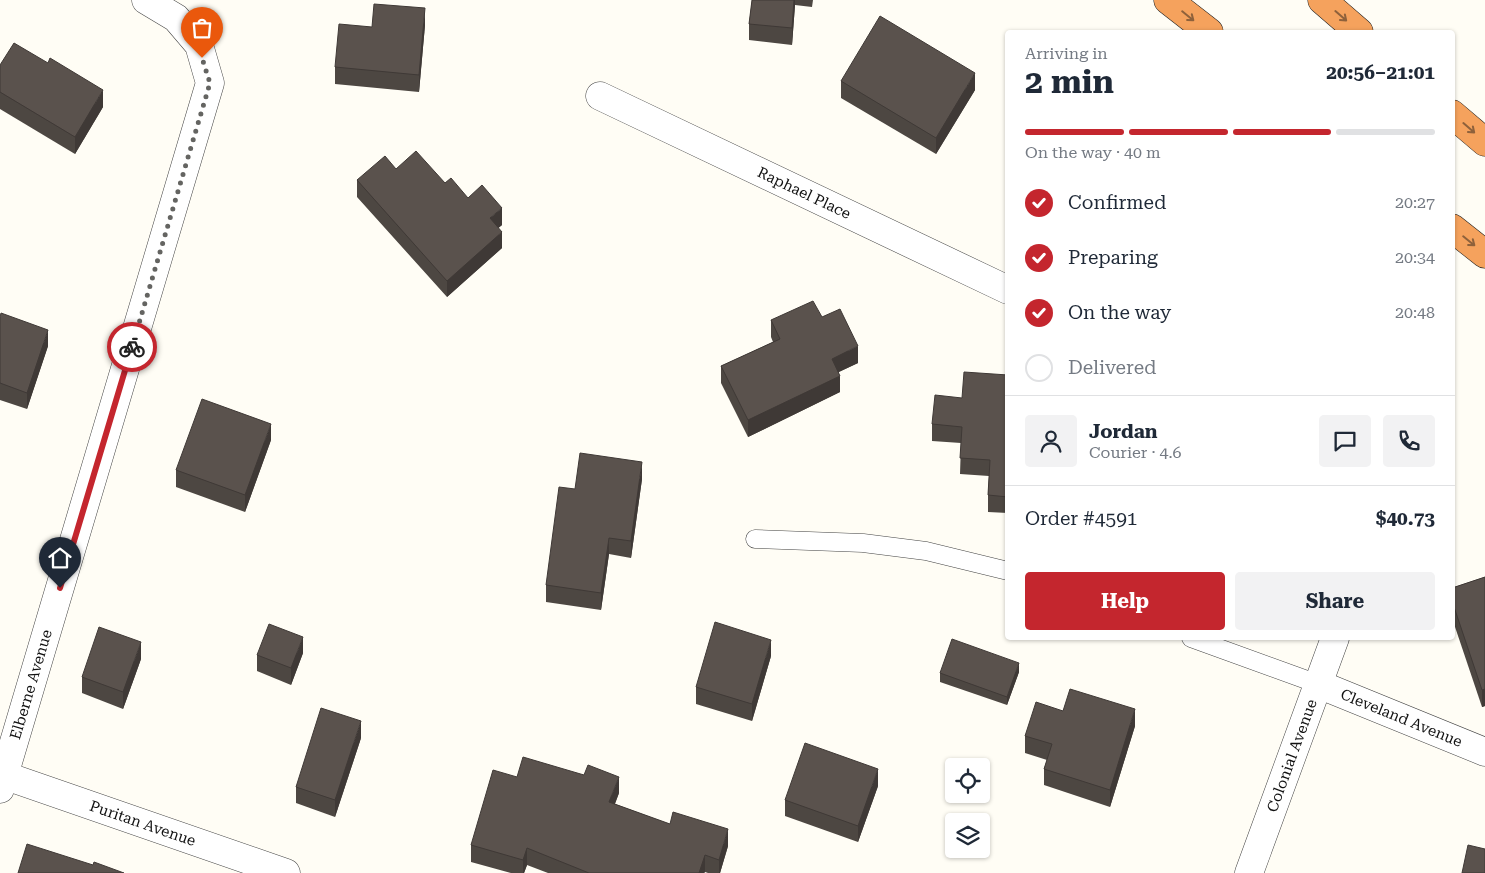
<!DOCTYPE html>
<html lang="en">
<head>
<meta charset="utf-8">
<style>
	:root { --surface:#fff; --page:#f2f2f3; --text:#1f2937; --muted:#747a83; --line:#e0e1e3; --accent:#c4262e }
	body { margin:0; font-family:"Roboto Serif",serif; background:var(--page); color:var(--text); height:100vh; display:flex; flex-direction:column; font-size:19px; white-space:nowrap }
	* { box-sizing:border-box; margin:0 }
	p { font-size:16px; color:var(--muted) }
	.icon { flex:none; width:28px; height:28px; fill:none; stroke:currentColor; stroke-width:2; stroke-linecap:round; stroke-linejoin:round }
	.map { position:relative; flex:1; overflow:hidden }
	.side { position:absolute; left:1005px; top:30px; width:450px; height:610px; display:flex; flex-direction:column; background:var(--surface); border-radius:5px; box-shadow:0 1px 4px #0004 }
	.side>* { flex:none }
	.fabs { position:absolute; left:945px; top:758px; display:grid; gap:10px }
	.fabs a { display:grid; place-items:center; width:45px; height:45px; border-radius:5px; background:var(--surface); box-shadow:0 1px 4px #0004; font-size:25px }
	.pin { position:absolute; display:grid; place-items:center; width:42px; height:42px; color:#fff; margin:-51px -21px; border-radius:50% 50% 50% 0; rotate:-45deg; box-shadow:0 0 5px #0007 }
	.pin .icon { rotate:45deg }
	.courier { position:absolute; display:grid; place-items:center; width:50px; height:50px; margin:-25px; border:4px solid #c4262e; border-radius:50%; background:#fff; color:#222; box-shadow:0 1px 6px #0007 }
	.head em { font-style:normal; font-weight:700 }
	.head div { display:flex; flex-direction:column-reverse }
	.head { display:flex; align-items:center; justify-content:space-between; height:85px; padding:0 20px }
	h1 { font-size:32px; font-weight:700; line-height:38px }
	.bar { display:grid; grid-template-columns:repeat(4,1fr); gap:8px 5px; align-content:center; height:60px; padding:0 20px }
	.bar i { height:6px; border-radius:4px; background:var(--line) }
	.bar .current { background:var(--accent) }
	.bar p { grid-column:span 4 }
	.line { display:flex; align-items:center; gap:12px; padding:0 20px; border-top:1px solid var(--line) }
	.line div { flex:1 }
	.round { display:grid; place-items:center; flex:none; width:52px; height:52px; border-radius:5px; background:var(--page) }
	ol { padding:0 20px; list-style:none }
	li { display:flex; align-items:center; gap:15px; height:55px }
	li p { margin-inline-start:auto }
	li .icon { padding:5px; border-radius:50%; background:var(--accent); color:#fff; stroke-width:4 }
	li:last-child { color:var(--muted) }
	li i { width:28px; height:28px; border:2px solid var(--line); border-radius:50% }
	.cta { display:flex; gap:10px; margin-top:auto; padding:10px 20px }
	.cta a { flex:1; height:58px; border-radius:5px; background:var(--accent); color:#fff; font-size:20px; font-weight:700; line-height:58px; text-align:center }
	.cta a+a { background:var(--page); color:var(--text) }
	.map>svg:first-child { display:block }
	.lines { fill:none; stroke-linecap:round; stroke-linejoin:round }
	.lane-casing { stroke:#444; stroke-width:19 }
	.street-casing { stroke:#444; stroke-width:29 }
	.highway-casing { stroke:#222; stroke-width:29 }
	.lane { stroke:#fff; stroke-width:18 }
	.street { stroke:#fff; stroke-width:28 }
	.highway { stroke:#f5a25d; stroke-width:28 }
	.wall { fill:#4d4742 }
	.shaded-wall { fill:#3f3936 }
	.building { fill:#5a524d; stroke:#3f3936 }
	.oneway { stroke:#8e613b }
	.done { stroke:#646461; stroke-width:5; stroke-dasharray:0 9 }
	.route { stroke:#c4262e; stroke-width:6 }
	.labels { text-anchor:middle; stroke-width:5; stroke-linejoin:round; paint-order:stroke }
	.street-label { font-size:15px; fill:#111; stroke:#fff }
</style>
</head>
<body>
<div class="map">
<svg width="1485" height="873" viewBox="0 0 1485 873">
	<rect width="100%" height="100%" fill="#fffdf5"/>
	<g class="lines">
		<defs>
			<g id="lane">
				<polyline points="755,539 863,543 926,551 1008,571"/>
				<polyline points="1191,638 1318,684"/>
			</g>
			<g id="street">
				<path id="s1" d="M600,96L1008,290"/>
				<path id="s2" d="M1318,684L1485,752"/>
				<path id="s3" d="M0,774L286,873"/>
				<path id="s4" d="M0,789L210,83L199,45L176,18L146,0"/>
				<path id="s5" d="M1249,873L1335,638"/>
			</g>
			<g id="highway">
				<polyline points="1168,0 1209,32"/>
				<polyline points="1322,0 1359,32"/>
				<polyline points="1452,114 1485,142"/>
				<polyline points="1452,228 1485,254"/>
			</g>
		</defs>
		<!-- lane casing -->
		<use href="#lane" class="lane-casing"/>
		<!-- street casing -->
		<use href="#street" class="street-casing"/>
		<!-- highway casing -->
		<use href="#highway" class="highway-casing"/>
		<!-- lane -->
		<use href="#lane" class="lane"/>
		<!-- street -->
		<use href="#street" class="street"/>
		<!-- highway -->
		<use href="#highway" class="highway"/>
	</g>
	<!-- wall -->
	<g class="wall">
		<polygon points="752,0 813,0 812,7 795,5 792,45 749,40 749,24"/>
		<polygon points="425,25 419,92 335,84 335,67 372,27"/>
		<polygon points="0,65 103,107 75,154 0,109"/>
		<polygon points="841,81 975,90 936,154 841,98"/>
		<polygon points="396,169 445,183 468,198 502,225 498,228 502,248 447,297 357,197 357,180"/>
		<polygon points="0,317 48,346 27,409 0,400"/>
		<polygon points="822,317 858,363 839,372 840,392 748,437 721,383 721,366 773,342 771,337 771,320"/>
		<polygon points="1008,375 1008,513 988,512 988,495 989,476 960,474 961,443 932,441 932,424 962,398"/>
		<polygon points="271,440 245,512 176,487 176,470"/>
		<polygon points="642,479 631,558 609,554 601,610 546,602 546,585 575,489"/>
		<polygon points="1485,577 1485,706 1482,707 1452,618 1452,588"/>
		<polygon points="303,653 291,685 257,671 257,655"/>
		<polygon points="771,656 752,721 696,704 696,687"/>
		<polygon points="141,659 123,709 82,693 82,677"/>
		<polygon points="1019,672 1007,705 940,682 940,673"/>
		<polygon points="1063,711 1135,726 1110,807 1044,785 1044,769 1047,760 1025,753 1025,736"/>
		<polygon points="361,738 335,817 296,803 296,787"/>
		<polygon points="878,786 858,842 785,816 785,800"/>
		<polygon points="619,793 615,804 728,846 720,873 708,873 705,872 704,873 548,873 527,865 524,873 511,873 471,862 471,845"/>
	</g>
	<!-- shaded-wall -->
	<g class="shaded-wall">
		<polygon points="794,0 795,0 795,5 792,45 792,28"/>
		<polygon points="425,8 425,25 419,92 419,75"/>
		<polygon points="975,73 975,90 936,154 936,138"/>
		<polygon points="103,90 103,107 75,154 75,137"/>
		<polygon points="502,208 502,225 490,235 490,218"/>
		<polygon points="502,232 502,248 447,297 447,281"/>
		<polygon points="48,330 48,346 27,409 27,393"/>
		<polygon points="858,346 858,363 832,375 832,359"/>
		<polygon points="840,376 840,392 748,437 748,420"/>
		<polygon points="271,424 271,440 245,512 245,495"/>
		<polygon points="642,462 642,479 631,558 631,541"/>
		<polygon points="609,538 609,554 601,610 601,593"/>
		<polygon points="303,637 303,653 291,685 291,668"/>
		<polygon points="771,640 771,656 752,721 752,704"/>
		<polygon points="141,642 141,659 123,709 123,692"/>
		<polygon points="1019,663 1019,672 1007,705 1007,697"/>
		<polygon points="1485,689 1485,706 1482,707 1482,690"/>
		<polygon points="1135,709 1135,726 1110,807 1110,790"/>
		<polygon points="361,721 361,738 335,817 335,800"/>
		<polygon points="878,769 878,786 858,842 858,826"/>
		<polygon points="619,777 619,793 609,818 609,802"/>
		<polygon points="728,829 728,846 720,873 719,873 719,860"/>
		<polygon points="527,848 527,865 524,873 523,873 523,860"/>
		<polygon points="705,855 705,872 704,873 699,873"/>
	</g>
	<!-- building -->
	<g class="building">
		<polygon points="752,0 794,0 792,28 749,24"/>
		<polygon points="374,4 425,8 419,75 335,67 339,24 372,27"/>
		<polygon points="880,16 975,73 936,138 841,81"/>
		<polygon points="14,43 48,63 50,58 103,90 75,137 0,92 0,65"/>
		<polygon points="416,151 445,183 451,178 468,198 482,185 502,208 490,218 502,232 447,281 357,180 385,156 396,169"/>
		<polygon points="813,301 822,317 840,309 858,346 832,359 840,376 748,420 721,366 780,339 771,320"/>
		<polygon points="1,313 48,330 27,393 0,383 0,317"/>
		<polygon points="964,372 1008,375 1008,497 988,495 990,460 960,458 962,427 932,424 935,395 962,398"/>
		<polygon points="202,399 271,424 245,495 176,470"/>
		<polygon points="580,453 642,462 631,541 609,538 601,593 546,585 559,487 575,489"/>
		<polygon points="1485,577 1485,689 1482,690 1452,601 1452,588"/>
		<polygon points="715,622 771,640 752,704 696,687"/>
		<polygon points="269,624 303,637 291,668 257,655"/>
		<polygon points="99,627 141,642 123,692 82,677"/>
		<polygon points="952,639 1019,663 1007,697 940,673"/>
		<polygon points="1070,689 1135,709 1110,790 1044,769 1052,744 1025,736 1036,702 1063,711"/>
		<polygon points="321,708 361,721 335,800 296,787"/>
		<polygon points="805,743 878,769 858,826 785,800"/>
		<polygon points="523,757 584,775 588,765 619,777 609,802 670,824 673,812 728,829 719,860 705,855 699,873 589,873 527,848 523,860 471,845 493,770 517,777"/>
		<polygon points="27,844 93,865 94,862 124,873 18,873"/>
		<polygon points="1468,845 1485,849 1485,873 1462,873"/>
	</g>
	<!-- one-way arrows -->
	<defs><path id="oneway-shaft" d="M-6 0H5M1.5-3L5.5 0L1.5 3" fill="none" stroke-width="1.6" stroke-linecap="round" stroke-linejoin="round" transform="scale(1.25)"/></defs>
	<g class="oneway">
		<use href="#oneway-shaft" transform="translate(1188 16) rotate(39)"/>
		<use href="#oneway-shaft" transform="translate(1341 16) rotate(41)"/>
		<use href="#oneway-shaft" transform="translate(1469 128) rotate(41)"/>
		<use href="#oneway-shaft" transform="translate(1469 241) rotate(39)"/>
	</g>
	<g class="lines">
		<!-- done -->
		<polyline class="done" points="132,347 210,83 202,58"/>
		<!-- route -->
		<polyline class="route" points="60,588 132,347"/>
	</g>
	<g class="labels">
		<!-- street labels -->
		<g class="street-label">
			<text dy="5" stroke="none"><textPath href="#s1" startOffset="226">Raphael Place</textPath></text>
			<text dy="5" stroke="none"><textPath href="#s4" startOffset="109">Elberne Avenue</textPath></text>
			<text dy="5" stroke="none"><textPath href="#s2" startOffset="90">Cleveland Avenue</textPath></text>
			<text dy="5" stroke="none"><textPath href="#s5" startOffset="125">Colonial Avenue</textPath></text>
			<text dy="5" stroke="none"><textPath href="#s3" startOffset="151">Puritan Avenue</textPath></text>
		</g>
	</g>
</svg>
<div class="fabs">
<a><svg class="icon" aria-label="locate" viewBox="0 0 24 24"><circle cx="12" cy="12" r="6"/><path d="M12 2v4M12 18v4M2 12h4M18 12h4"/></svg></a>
<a><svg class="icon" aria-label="layers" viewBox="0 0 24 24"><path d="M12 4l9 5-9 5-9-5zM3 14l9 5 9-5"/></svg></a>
</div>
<div class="pin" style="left:202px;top:58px;background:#ea580c"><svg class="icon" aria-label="bag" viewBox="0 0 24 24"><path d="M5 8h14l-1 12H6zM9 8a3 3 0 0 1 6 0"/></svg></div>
<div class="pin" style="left:60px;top:588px;background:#1f2937"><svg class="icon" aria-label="home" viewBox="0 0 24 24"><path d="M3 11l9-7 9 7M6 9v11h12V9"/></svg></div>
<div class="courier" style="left:132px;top:347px"><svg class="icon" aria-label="bike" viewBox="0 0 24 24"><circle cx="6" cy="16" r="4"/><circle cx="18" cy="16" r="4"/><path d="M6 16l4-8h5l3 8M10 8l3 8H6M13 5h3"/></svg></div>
<section class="side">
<div class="head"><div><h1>2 min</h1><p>Arriving in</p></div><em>20:56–21:01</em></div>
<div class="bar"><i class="current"></i><i class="current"></i><i class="current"></i><i></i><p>On the way · 40 m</p></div>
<ol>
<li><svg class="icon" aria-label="check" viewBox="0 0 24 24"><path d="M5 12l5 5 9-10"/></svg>Confirmed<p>20:27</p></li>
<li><svg class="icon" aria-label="check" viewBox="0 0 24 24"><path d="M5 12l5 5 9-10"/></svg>Preparing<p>20:34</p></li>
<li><svg class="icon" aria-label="check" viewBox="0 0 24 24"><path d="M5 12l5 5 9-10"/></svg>On the way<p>20:48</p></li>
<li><i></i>Delivered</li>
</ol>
<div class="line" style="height:90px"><a class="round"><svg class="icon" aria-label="person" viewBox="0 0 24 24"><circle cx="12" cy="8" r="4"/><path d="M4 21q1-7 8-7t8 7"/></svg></a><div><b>Jordan</b><p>Courier · 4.6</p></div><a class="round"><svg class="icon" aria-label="chat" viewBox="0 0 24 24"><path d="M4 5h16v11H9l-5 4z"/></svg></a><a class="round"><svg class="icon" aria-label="phone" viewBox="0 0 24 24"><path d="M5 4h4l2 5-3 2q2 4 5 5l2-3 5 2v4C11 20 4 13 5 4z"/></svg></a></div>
<div class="line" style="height:65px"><div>Order #4591</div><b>$40.73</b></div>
<div class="cta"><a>Help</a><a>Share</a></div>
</section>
</div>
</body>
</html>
